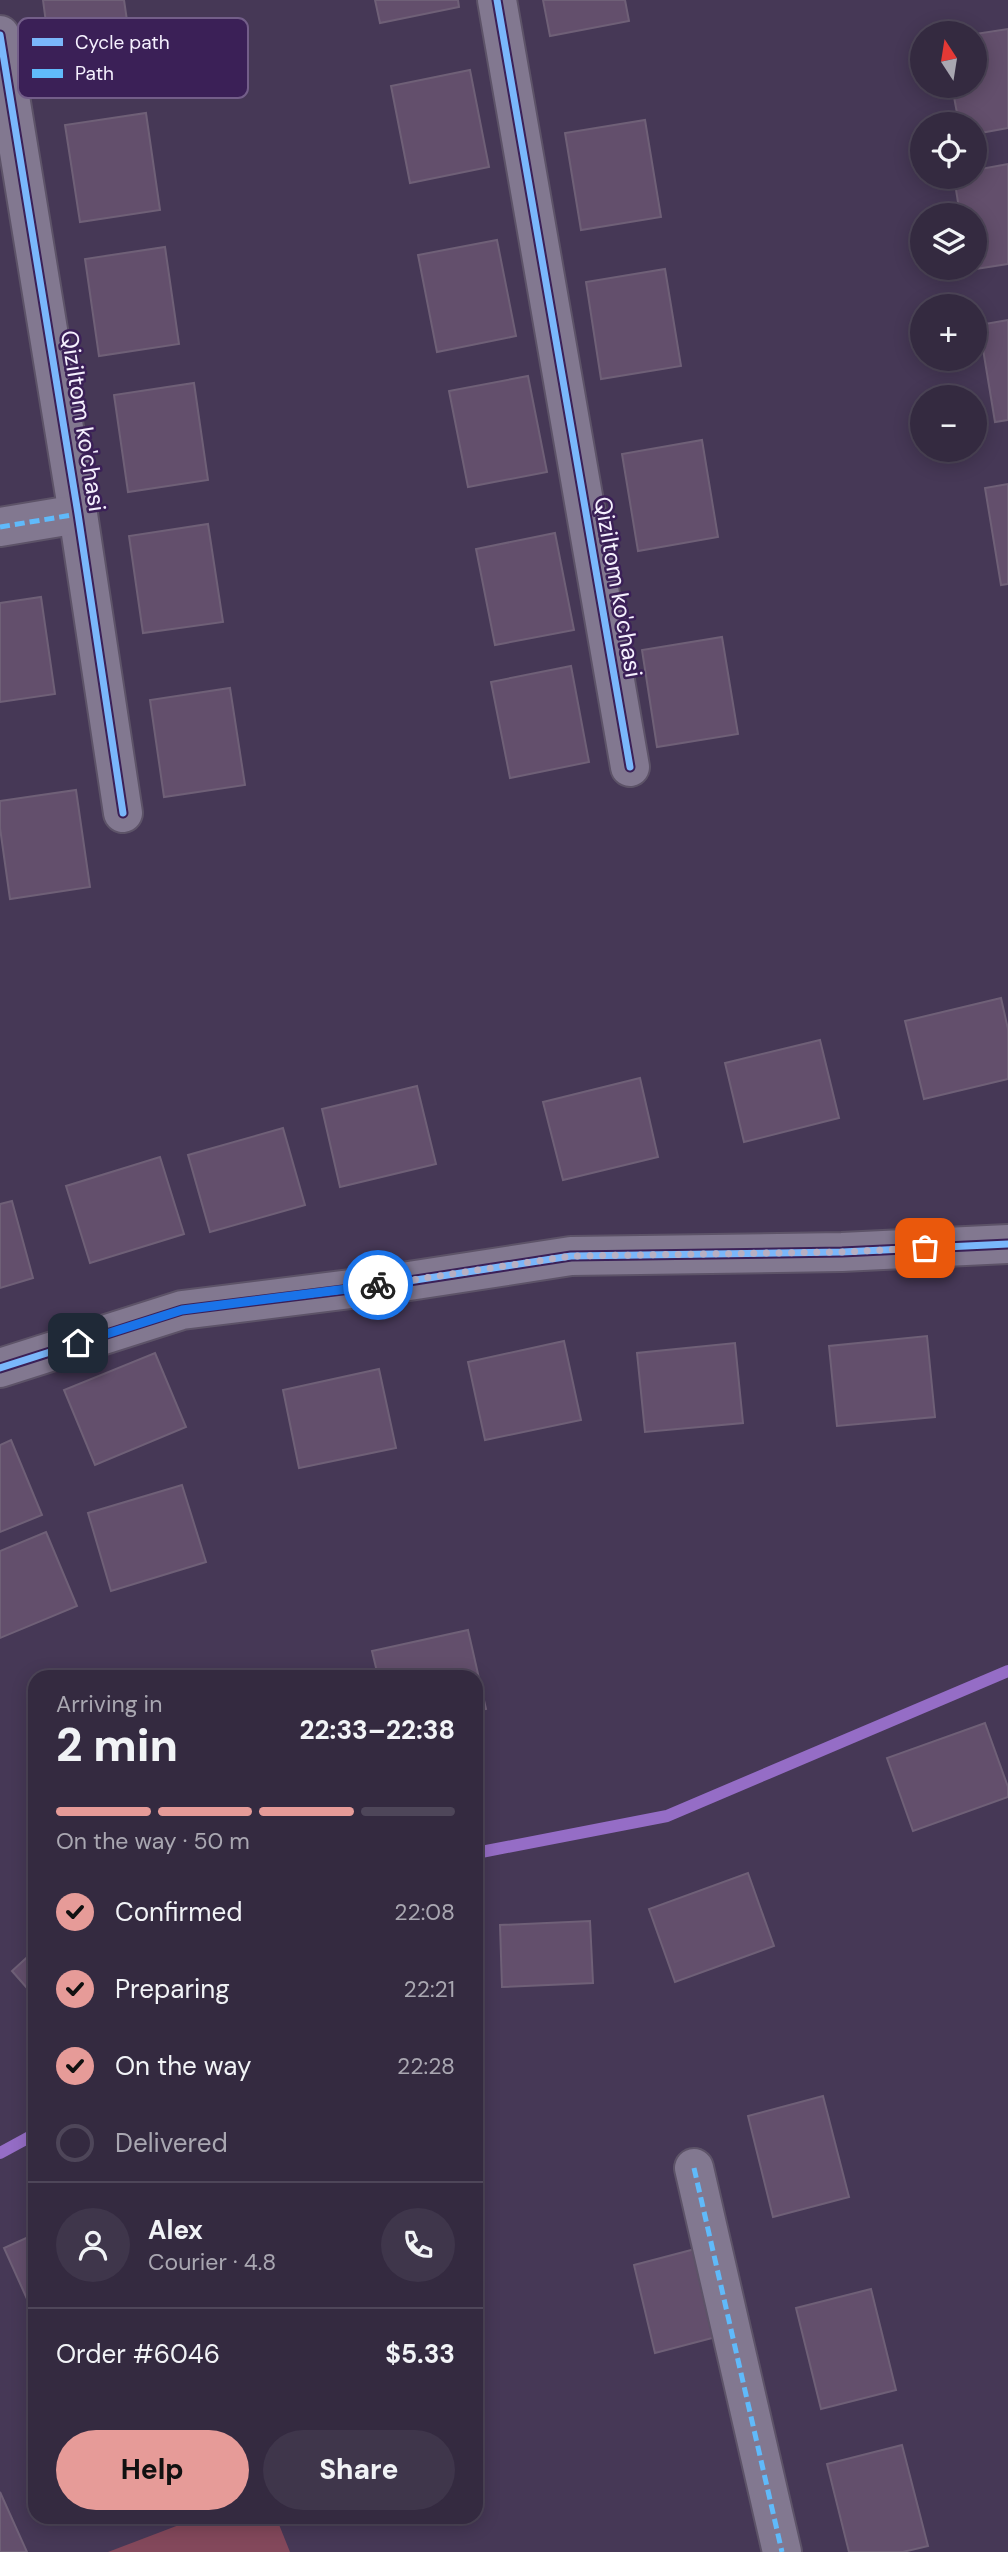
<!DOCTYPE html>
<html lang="en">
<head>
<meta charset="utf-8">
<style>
	:root { --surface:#342a40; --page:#3f364b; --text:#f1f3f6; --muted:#a9a7b1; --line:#4e4659; --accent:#e69b98 }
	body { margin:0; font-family:"DM Sans",sans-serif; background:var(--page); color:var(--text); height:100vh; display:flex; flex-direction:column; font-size:26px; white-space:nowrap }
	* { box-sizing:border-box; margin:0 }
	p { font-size:23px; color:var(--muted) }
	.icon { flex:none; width:38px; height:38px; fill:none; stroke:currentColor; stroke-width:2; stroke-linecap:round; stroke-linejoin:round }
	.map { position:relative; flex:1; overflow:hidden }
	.details { position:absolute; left:28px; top:1670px; width:455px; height:854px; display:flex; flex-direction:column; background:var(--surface); border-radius:21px; box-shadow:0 4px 18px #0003,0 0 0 2px var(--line) }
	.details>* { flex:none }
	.needle { width:46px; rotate:348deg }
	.tools { position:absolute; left:910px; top:21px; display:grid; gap:14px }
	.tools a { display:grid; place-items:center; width:77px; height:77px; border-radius:50%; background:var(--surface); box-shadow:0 4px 18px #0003,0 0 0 2px var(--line); font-size:35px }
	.pin { position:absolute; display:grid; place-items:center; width:60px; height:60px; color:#fff; margin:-30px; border-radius:14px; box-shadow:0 4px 10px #0006 }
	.courier { position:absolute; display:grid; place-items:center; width:70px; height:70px; margin:-35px; border:5px solid #1a73e8; border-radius:50%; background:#fff; color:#222; box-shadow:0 2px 9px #0007 }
	.head em { font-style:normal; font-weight:800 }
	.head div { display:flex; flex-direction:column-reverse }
	.head { display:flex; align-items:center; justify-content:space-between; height:119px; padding:0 28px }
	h1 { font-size:46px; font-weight:800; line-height:52px }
	.bar { display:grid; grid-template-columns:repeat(4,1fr); gap:10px 7px; align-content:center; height:84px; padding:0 28px }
	.bar i { height:9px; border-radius:5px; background:var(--line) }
	.bar .selected { background:var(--accent) }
	.bar p { grid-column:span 4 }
	.line { display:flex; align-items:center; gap:18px; padding:0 28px; border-top:2px solid var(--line) }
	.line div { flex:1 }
	.round { display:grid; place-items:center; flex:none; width:74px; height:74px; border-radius:37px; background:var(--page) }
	ol { padding:0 28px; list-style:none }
	li { display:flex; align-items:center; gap:21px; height:77px }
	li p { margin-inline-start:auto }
	li .icon { padding:7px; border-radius:50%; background:var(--accent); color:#111; stroke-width:4 }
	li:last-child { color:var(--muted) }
	li i { width:38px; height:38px; border:4px solid var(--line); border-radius:50% }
	.primary-button { display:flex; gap:14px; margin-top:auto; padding:14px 28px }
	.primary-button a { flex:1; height:80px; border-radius:42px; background:var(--accent); color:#111; font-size:28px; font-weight:800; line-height:80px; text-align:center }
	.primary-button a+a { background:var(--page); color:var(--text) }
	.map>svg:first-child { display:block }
	.green { fill:#83485b }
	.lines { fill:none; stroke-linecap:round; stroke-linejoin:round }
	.stream { stroke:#956dc6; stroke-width:12 }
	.building { fill:#634f6c; stroke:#6f6077; stroke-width:2 }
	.minor-casing { stroke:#5d5368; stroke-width:42 }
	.minor { stroke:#827890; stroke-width:38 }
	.quiet { stroke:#60bafa; stroke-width:5; stroke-dasharray:10 5; stroke-linecap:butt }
	.cycleway-casing { stroke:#3b2057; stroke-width:11 }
	.cycleway { stroke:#7ab7fb; stroke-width:7 }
	.done { stroke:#b8b0c3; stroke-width:7; stroke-dasharray:0 12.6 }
	.route { stroke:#1a73e8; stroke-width:9 }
	.labels { text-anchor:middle; stroke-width:5; stroke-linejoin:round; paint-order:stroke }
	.street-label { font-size:24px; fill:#f5f0fe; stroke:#3b2057 }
	.key { fill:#3b2057; stroke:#735e89; stroke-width:2 }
	.key-label { font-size:19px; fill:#f5f0fe }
</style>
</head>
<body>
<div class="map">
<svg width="1008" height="2552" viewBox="0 0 1008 2552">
	<rect width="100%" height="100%" fill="#463856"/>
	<!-- green -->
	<polygon class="green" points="200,2517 276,2517 290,2552 108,2552"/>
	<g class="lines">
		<!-- stream -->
		<g class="stream">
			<polyline points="476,1853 667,1816 1008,1671"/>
			<polyline points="0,2153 35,2134"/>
		</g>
	</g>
	<!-- building -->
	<g class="building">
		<polygon points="43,0 124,0 130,41 50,53"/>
		<polygon points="375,0 458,0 459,7 380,23"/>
		<polygon points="543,0 625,0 629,21 550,36"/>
		<polygon points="1008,29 1008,128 975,134 975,124 959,124 952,86 975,86 975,34"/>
		<polygon points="470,70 489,167 410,183 391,86"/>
		<polygon points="146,113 160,210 80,222 65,125"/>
		<polygon points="645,120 661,217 581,230 565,133"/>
		<polygon points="1008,164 1008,264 969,270 969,268 975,268 975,215 960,215 954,177 975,177 975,170"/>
		<polygon points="497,240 516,336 437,352 418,255"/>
		<polygon points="165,247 179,344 99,356 85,259"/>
		<polygon points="665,269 681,366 601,379 586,282"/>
		<polygon points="1008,320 1008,420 995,422 979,325"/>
		<polygon points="528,376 547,472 468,487 449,391"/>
		<polygon points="194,383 208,480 128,492 114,395"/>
		<polygon points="702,440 718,537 638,551 622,454"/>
		<polygon points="1008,484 1008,584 1001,585 985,488"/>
		<polygon points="208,524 223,622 143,633 129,536"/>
		<polygon points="555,533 574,630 495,645 476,549"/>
		<polygon points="41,597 55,694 0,702 0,603"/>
		<polygon points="722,637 738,734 657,747 642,650"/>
		<polygon points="571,666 589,762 510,778 491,682"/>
		<polygon points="230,688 245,785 164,797 150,700"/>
		<polygon points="76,790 90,887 10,899 0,828 0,801"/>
		<polygon points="1001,998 1008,1029 1008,1079 924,1099 905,1021"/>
		<polygon points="820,1040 839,1118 744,1142 725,1063"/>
		<polygon points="640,1078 658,1157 563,1180 543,1102"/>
		<polygon points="417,1086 436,1164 340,1187 322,1109"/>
		<polygon points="283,1128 305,1205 210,1232 188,1155"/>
		<polygon points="160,1157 184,1234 90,1263 66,1186"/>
		<polygon points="12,1201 33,1278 0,1288 0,1204"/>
		<polygon points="927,1336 935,1417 837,1426 829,1346"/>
		<polygon points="564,1341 581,1420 485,1440 468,1362"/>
		<polygon points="735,1343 743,1423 645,1432 637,1353"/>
		<polygon points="155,1353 186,1427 95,1465 64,1390"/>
		<polygon points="379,1369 396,1448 299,1468 283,1390"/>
		<polygon points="11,1440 42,1515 0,1532 0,1445"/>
		<polygon points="182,1485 206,1562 111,1591 88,1513"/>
		<polygon points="46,1532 77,1606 0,1638 0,1551"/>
		<polygon points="468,1630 486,1709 476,1711 476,1676 378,1676 372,1651"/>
		<polygon points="985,1723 1008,1787 1008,1797 913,1831 887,1758"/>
		<polygon points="748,1873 774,1946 675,1982 649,1909"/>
		<polygon points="590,1921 593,1983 502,1987 500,1925"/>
		<polygon points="35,1950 35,1997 12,1971"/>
		<polygon points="823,2096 849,2197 773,2217 748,2116"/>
		<polygon points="35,2234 35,2308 32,2310 4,2248"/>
		<polygon points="695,2249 716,2337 655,2353 634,2265"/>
		<polygon points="871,2289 896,2390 821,2409 796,2308"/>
		<polygon points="902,2445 928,2546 903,2552 849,2552 827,2464"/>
		<polygon points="0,2492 27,2552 0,2552"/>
	</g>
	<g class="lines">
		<defs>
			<g id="minor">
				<polyline points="497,0 630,767"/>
				<polyline points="0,35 78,514 123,813"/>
				<polyline points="0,527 78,514"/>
				<polyline points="0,1368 182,1310 383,1285 571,1256 842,1252 1008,1244"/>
				<polyline points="694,2168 782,2552"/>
			</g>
		</defs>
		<!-- minor casing -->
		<use href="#minor" class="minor-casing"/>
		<!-- minor -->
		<use href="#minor" class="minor"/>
		<!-- quiet -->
		<g class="quiet">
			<polyline points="0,527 78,514"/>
			<polyline points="694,2168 782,2552"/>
		</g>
		<defs>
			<g id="cycleway">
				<polyline points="497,0 630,767"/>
				<polyline points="0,35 78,514 123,813"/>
				<polyline points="0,1368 182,1310 383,1285 571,1256 842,1252 1008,1244"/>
			</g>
		</defs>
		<!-- cycleway casing -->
		<use href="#cycleway" class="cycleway-casing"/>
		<!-- cycleway -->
		<use href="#cycleway" class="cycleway"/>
	</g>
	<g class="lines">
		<!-- done -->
		<polyline class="done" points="378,1285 571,1256 842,1252 925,1248"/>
		<!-- route -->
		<polyline class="route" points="78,1343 182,1310 378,1285"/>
	</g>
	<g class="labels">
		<!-- street labels -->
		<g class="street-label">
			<text transform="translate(83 421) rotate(81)" y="8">Qiziltom ko'chasi</text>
			<text transform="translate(618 587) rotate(80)" y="8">Qiziltom ko'chasi</text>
		</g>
	</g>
	<!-- legend -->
	<rect x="18" y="18" width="230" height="80" rx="10" class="key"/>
	<rect x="32" y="38" width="31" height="8" fill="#7ab7fb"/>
	<rect x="32" y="69" width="31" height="9" fill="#60bafa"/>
	<g class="key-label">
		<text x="75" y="49">Cycle path</text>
		<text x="75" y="80">Path</text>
	</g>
</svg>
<div class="tools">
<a><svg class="needle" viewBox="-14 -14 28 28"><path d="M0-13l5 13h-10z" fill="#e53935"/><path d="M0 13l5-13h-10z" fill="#a9a7b1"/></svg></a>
<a><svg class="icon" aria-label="locate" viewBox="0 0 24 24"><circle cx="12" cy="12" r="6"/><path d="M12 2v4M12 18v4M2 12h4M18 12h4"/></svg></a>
<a><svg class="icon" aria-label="layers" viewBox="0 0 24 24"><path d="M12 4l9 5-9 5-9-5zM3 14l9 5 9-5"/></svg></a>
<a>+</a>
<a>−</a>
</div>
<div class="pin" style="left:925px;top:1248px;background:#ea580c"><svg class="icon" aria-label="bag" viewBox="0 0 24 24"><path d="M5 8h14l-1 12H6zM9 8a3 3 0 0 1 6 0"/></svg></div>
<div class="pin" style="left:78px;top:1343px;background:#1f2937"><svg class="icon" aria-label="home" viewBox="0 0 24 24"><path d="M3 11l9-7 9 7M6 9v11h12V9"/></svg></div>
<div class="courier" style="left:378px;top:1285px"><svg class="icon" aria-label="bike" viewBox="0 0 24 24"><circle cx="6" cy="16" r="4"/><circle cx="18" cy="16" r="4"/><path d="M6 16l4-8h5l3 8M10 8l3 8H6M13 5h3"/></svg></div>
<section class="details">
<div class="head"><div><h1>2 min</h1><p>Arriving in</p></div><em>22:33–22:38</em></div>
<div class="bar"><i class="selected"></i><i class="selected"></i><i class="selected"></i><i></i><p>On the way · 50 m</p></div>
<ol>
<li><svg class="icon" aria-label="check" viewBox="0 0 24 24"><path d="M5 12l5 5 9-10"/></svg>Confirmed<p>22:08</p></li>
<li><svg class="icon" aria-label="check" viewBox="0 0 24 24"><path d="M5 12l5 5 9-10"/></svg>Preparing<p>22:21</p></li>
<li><svg class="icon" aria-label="check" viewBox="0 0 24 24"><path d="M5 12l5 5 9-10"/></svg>On the way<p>22:28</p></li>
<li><i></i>Delivered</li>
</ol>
<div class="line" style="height:126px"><a class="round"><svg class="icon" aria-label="person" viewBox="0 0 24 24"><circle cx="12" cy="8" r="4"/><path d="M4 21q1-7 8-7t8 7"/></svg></a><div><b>Alex</b><p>Courier · 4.8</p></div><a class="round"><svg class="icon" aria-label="phone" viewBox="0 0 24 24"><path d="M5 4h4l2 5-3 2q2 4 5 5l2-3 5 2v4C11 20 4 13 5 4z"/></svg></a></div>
<div class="line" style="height:91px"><div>Order #6046</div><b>$5.33</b></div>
<div class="primary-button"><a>Help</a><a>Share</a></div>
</section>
</div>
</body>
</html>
